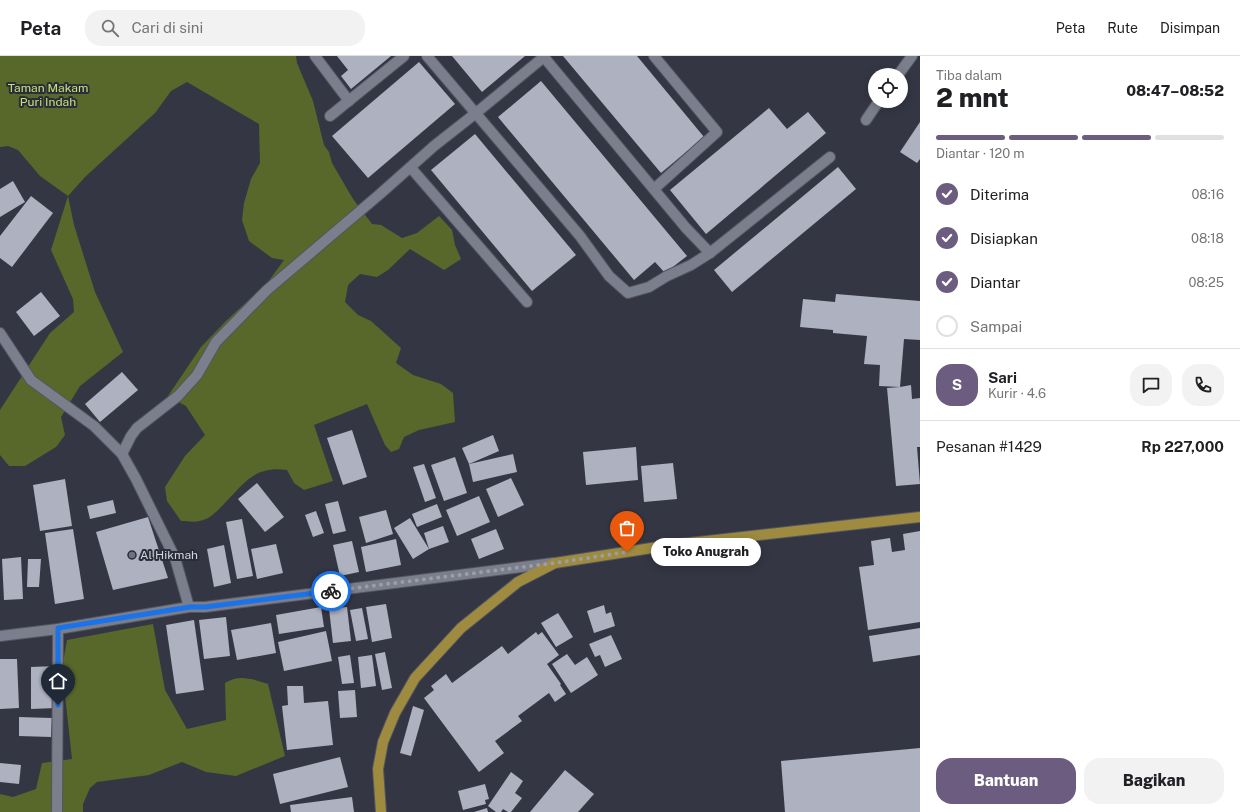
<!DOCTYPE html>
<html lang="id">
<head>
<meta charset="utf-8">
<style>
	:root { --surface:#fff; --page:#f2f2f2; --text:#202124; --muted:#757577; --line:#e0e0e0; --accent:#6c5c7f }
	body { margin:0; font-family:"Public Sans",sans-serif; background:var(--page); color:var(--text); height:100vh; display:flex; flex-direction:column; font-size:15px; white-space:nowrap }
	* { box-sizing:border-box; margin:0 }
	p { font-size:13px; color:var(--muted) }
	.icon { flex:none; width:22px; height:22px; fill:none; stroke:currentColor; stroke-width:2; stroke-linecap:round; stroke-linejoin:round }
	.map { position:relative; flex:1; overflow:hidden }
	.sheet { display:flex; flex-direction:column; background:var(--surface); width:320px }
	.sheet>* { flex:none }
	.controls { position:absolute; left:868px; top:12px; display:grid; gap:8px }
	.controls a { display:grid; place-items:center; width:40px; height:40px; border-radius:50%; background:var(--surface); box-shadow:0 2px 10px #0003; font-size:20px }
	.pin { position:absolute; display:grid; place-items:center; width:34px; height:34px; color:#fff; margin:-41px -17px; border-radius:50% 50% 50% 0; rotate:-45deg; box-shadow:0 0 4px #0007 }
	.pin .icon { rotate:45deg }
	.courier { position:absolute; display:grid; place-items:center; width:40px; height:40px; margin:-20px; border:3px solid #1a73e8; border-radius:50%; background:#fff; color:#222; box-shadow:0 1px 5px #0007 }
	.bubble { position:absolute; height:28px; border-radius:14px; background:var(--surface); box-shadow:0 2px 10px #0003; font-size:13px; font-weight:800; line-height:28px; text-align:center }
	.overview em { font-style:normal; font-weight:800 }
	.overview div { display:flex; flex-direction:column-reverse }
	.overview { display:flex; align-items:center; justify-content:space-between; height:68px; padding:0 16px }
	h1 { font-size:26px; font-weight:800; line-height:30px }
	.bar { display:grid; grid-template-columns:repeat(4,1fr); gap:6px 4px; align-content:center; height:48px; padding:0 16px }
	.bar i { height:5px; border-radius:3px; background:var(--line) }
	.bar .selected { background:var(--accent) }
	.bar p { grid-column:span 4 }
	.line { display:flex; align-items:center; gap:10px; padding:0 16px; border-top:1px solid var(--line) }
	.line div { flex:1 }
	.round { display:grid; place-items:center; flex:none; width:42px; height:42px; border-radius:16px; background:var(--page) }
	ol { padding:0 16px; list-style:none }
	li { display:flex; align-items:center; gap:12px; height:44px }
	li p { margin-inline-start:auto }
	li .icon { padding:4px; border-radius:50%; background:var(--accent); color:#fff; stroke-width:4 }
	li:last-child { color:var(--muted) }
	li i { width:22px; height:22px; border:2px solid var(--line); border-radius:50% }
	.primary-button { display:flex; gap:8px; margin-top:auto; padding:8px 16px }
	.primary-button a { flex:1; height:46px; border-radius:16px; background:var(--accent); color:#fff; font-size:16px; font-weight:800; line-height:46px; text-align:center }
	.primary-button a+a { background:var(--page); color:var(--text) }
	header { display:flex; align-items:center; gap:24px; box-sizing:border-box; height:56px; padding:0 20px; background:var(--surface); border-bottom:1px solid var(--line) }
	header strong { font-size:19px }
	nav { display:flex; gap:22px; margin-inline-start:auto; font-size:14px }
	.search { width:280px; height:36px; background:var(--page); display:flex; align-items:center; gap:10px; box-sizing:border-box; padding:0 14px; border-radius:16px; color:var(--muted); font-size:15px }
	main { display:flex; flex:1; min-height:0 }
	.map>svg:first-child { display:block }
	.green { fill:#58672a }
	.building { fill:#adb1c0 }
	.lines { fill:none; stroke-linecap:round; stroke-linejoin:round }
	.lane-casing { stroke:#53565f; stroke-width:12 }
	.street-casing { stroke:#53565f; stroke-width:12 }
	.secondary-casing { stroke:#53565f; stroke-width:12 }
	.primary-casing { stroke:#53565f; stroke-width:12 }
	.lane { stroke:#7b7f8d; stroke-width:10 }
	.street { stroke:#7b7f8d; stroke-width:10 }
	.secondary { stroke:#7b7f8d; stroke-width:10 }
	.primary { stroke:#9e8b40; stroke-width:10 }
	.done { stroke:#9b9ea7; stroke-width:4; stroke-dasharray:0 7.2 }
	.route { stroke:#1a73e8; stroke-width:5 }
	.worship-dot { fill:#6b7280; stroke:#2a2d39; stroke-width:1.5 }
	.labels { text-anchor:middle; stroke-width:4; stroke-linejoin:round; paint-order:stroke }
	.park-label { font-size:12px; fill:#c6e179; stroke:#2a2d39 }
	.poi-label { font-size:12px; fill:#d3d5dd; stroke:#2a2d39; text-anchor:start }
</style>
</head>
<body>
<header>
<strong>Peta</strong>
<div class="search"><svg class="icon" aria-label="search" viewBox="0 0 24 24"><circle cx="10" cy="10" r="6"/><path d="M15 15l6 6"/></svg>Cari di sini</div>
<nav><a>Peta</a><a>Rute</a><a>Disimpan</a></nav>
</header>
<main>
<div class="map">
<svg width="920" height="756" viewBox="0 0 920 756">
	<rect width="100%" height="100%" fill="#343743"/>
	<!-- green -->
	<g class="green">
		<path d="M0,0H296L297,7L313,45L324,89L329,96L332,107L353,143L372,168L381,169L402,182L417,177L439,160L452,174L455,189L461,203L444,214L410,193L388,214L377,221L360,218L348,229L345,246L358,259L371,265L401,292L396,307L413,319L441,328L453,337L455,366L419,374L404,381L399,393L391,396L385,389L367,348L314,369L333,425L304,434L294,427L287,414C254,409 244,428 223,449C217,455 211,462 203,464C197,467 188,465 181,465L167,445L165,431L185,400L205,379L186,350L168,340L201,291L226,265L268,226L284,204L272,202L249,185L242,164L244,147L251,123L260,107L259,68L187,26L171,35L155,57L85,121L68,140L74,169L95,236L123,296L80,330L61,361L65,379L56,391L25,410H9L0,399V354L50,277L74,256L73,243L51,194L68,140L40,120L18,94L8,90L0,91Z"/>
		<path d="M153,568L165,634L187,673L226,664L225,627C239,618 252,623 268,628L285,700L236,720L206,716L182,706L149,719L97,726L90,732L83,748V756H0V738L13,741L36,733L42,707L72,703L62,612L67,584Z"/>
	</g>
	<!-- building -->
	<g class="building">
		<polygon points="337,0 391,0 351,33 341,20 348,14"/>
		<polygon points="452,0 525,0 482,36"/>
		<polygon points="563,0 637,0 704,81 661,117"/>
		<polygon points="419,6 455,48 368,122 332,80"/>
		<polygon points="541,25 687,200 665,217 655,206 634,224 498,61"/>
		<polygon points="769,52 787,73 808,56 826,77 706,178 670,134"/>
		<polygon points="920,66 920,103 917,107 900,96"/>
		<polygon points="475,78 576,199 532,235 431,114"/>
		<polygon points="838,111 856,133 732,236 714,214"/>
		<polygon points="13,125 25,146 0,161 0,133"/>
		<polygon points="31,140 53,157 12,211 0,202 0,180"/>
		<polygon points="41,236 60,260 34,280 16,256"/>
		<polygon points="836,238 920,245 920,284 904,283 900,331 911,329 912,343 920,342 920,391 917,391 920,428 896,430 887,332 900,331 879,330 880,309 864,308 867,280 833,277 833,274 800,271 803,243 835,246"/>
		<polygon points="122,316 138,334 100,366 85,348"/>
		<polygon points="352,374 367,421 343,429 327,382"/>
		<polygon points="493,379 499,395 469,408 513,398 517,416 473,426 469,408 462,392"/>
		<polygon points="636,391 638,424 586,429 583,396"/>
		<polygon points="455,401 467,437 444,445 431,409"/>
		<polygon points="673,407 677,443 644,446 641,410"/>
		<polygon points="424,408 436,442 425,446 413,411"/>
		<polygon points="511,422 524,449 498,461 486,433"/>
		<polygon points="65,423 72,470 40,475 33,429"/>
		<polygon points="257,427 284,461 265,476 238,443"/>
		<polygon points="479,440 490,466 457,480 446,454"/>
		<polygon points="113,444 116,457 90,463 87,450"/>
		<polygon points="338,445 346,475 333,478 325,448"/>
		<polygon points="437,448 442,461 417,471 412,458"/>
		<polygon points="386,454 393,478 366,487 359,461"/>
		<polygon points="316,455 324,477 313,481 305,459"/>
		<polygon points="148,461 168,522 113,534 96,476"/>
		<polygon points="410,462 429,493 424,477 443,470 449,486 429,493 413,503 394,472"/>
		<polygon points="242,463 253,520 237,523 226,466"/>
		<polygon points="73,473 84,543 55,548 45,477"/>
		<polygon points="496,473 504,493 479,503 471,483"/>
		<polygon points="920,475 920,566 868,574 859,511 874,509 871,485 890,482 892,496 905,494 903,478"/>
		<polygon points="396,483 401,509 366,516 361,491"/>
		<polygon points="352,485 359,516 340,520 333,489"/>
		<polygon points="276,488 283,517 257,523 251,493"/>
		<polygon points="224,489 231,527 214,531 207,493"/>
		<polygon points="21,501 23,543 4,544 2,503"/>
		<polygon points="28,503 41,503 39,531 27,531"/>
		<polygon points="386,548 392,582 372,586 366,551"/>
		<polygon points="604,549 606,558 611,556 615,570 594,577 587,555"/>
		<polygon points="321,551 324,571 279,578 276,559"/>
		<polygon points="347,551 351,585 333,587 329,553"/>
		<polygon points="362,552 368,583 356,585 350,554"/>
		<polygon points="558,557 573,581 556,591 541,567"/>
		<polygon points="226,561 230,600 204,603 199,564"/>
		<polygon points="194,564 204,634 176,638 166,569"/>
		<polygon points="271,567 276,597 237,604 231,574"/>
		<polygon points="920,572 920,599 873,606 869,580"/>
		<polygon points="326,575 332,605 284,615 278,586"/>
		<polygon points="536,576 538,579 542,576 559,599 547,608 561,628 560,629 566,638 555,646 549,637 518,660 522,665 495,685 504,697 479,716 424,642 434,634 431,630 446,618 452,627 502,590 508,598"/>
		<polygon points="611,579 622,603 605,611 600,599 595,601 589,588"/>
		<polygon points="385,596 392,632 382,634 375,598"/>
		<polygon points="567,598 575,609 587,601 598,619 571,637 552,608"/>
		<polygon points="350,599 354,627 342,628 338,601"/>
		<polygon points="372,599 376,630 361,632 358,601"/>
		<polygon points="0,603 17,603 19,652 0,653"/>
		<polygon points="56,610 56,652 31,653 31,611"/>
		<polygon points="287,630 303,630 304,647 328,645 333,689 287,694 282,650 288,649"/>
		<polygon points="355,634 357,661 340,662 338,635"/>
		<polygon points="413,650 424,654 411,700 400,697"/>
		<polygon points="19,661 52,662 51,681 19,680"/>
		<polygon points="920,692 920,756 785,756 781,705"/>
		<polygon points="340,701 348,731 280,748 273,718"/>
		<polygon points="0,707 21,709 19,728 0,726"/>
		<polygon points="565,714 594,738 578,756 530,756"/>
		<polygon points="511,716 523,725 515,737 522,742 511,756 508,756 503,753 501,756 496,756 488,750"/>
		<polygon points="485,728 489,743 485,744 486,748 463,754 458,735"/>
		<polygon points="352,741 354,756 291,756 290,749"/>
		<polygon points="487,752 488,756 474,756"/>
	</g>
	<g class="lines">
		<defs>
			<g id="lane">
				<polyline points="898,19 912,0"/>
				<polyline points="866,64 879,45"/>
			</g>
			<g id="street">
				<polyline points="315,0 349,45"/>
				<polyline points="427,0 580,180 609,220 628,237 649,231 667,220 691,209 710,197"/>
				<polyline points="543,0 686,172 710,197 830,101"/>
				<polyline points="330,60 404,0"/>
				<polyline points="411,112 527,246"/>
				<polyline points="654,133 717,76 654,0"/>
				<polyline points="122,398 131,380 137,372 178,340 197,319 216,286 267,234 380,138 434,90 476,57 545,0"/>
				<polyline points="57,756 58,573"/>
			</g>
			<g id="secondary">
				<polyline points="0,277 31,324 94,370 122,398 136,423 175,502 189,551"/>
				<polyline points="0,580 58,573 189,551 205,551 553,507"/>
			</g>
			<polyline id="primary" points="381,756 378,713 383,686 395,657 415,622 461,572 518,526 555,507 671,489 920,461"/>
		</defs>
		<!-- lane casing -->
		<use href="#lane" class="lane-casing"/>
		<!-- street casing -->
		<use href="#street" class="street-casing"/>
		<!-- secondary casing -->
		<use href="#secondary" class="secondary-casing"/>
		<!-- primary casing -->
		<use href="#primary" class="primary-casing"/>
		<!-- lane -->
		<use href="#lane" class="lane"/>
		<!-- street -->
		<use href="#street" class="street"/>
		<!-- secondary -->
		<use href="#secondary" class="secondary"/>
		<!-- primary -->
		<use href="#primary" class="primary"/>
	</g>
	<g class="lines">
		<!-- done -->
		<polyline class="done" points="331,535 555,507 627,496"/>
		<!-- route -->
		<polyline class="route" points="58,649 58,572 190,551 205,551 331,535"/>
	</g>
	<!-- markers -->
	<circle class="worship-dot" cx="132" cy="499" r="4"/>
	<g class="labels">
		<!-- park labels -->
		<g class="park-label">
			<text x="48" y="36">Taman Makam<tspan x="48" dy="14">Puri Indah</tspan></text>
		</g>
		<!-- poi labels -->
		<g class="poi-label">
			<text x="140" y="503">Al Hikmah</text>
		</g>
	</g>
</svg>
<div class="controls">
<a><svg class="icon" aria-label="locate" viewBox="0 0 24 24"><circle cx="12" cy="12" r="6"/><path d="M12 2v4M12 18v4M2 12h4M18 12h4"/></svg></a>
</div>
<div class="pin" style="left:627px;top:496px;background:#ea580c"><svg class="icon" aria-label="bag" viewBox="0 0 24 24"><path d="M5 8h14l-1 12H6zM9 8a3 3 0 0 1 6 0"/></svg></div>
<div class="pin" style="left:58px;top:649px;background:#1f2937"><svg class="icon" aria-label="home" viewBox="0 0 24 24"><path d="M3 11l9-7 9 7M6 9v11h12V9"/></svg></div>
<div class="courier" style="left:331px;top:535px"><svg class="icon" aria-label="bike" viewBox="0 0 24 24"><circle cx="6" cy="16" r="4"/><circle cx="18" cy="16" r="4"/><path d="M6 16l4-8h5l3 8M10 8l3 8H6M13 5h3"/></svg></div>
<div class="bubble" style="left:651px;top:482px;width:110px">Toko Anugrah</div>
</div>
<section class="sheet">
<div class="overview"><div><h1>2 mnt</h1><p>Tiba dalam</p></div><em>08:47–08:52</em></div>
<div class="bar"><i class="selected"></i><i class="selected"></i><i class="selected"></i><i></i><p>Diantar · 120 m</p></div>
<ol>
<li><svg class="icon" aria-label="check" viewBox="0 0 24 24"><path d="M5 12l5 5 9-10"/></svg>Diterima<p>08:16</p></li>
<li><svg class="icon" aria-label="check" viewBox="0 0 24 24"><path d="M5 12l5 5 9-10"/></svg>Disiapkan<p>08:18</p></li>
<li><svg class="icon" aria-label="check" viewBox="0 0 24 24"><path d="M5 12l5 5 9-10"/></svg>Diantar<p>08:25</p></li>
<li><i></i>Sampai</li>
</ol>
<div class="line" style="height:72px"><b class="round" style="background:var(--accent);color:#fff">S</b><div><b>Sari</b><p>Kurir · 4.6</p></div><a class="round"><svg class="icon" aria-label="chat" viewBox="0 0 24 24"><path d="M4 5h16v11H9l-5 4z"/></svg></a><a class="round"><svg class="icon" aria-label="phone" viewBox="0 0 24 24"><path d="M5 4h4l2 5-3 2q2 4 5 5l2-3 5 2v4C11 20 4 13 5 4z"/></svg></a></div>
<div class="line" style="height:52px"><div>Pesanan #1429</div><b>Rp 227,000</b></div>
<div class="primary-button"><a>Bantuan</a><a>Bagikan</a></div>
</section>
</main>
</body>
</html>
